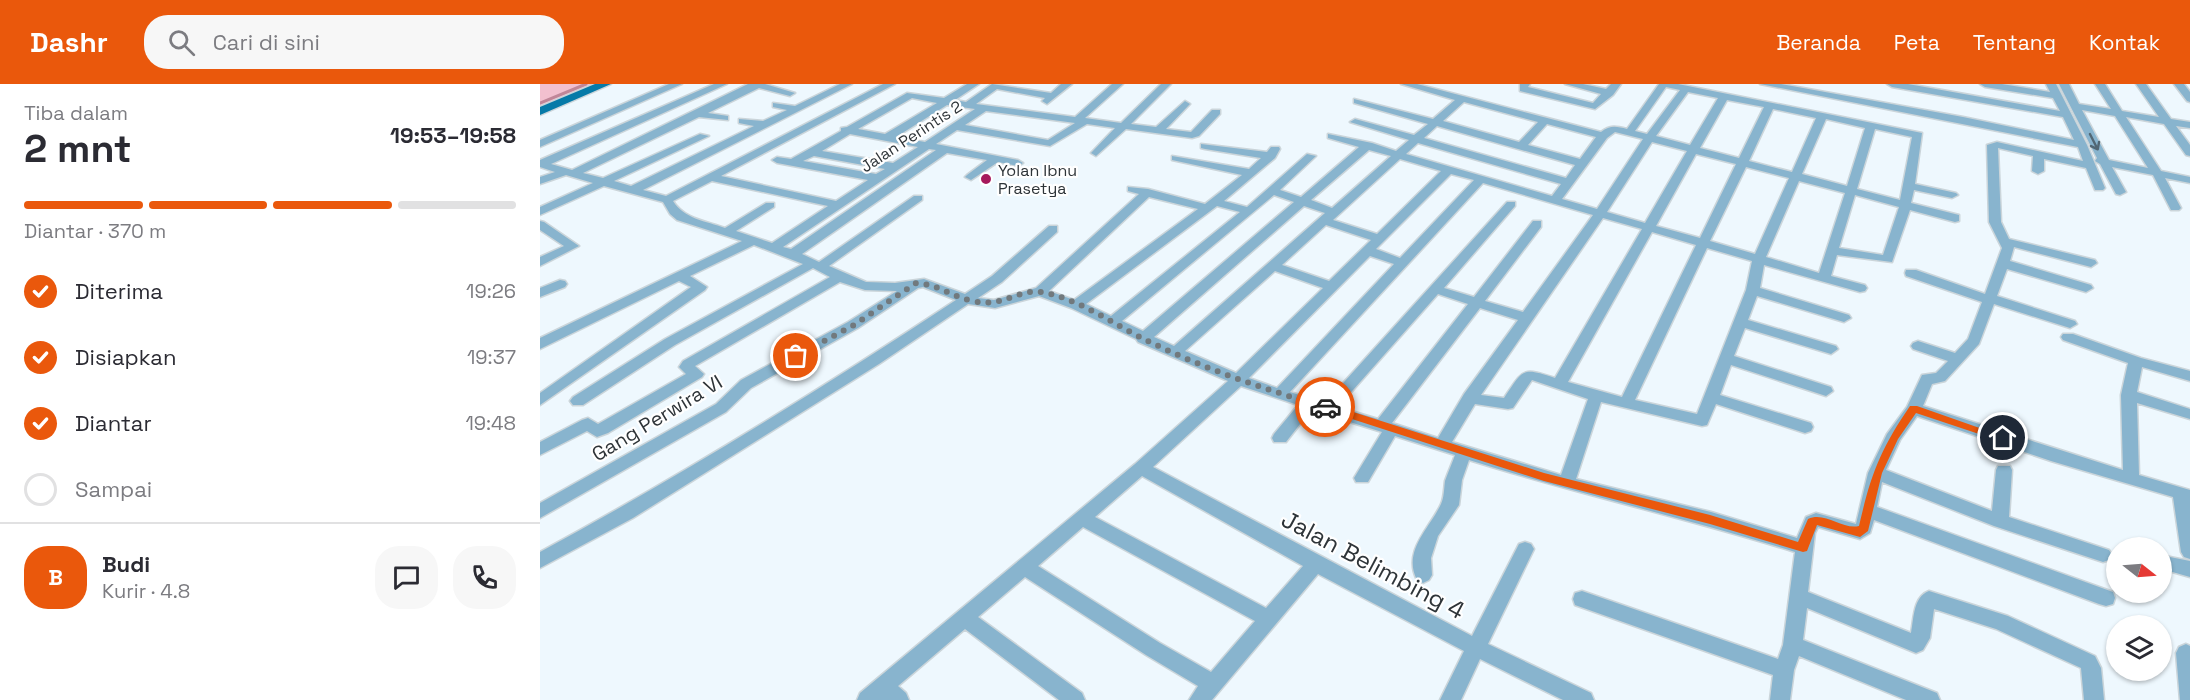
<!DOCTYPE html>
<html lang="id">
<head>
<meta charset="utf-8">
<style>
	:root { --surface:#fff; --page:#f7f7f7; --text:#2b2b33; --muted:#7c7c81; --line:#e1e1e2; --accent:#ea580c }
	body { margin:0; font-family:"Space Grotesk",sans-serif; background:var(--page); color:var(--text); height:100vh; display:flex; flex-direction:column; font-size:22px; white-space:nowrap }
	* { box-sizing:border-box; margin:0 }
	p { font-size:20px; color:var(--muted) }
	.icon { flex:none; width:33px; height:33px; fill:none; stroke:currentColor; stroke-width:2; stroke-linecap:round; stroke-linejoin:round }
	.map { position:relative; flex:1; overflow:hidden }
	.sheet { display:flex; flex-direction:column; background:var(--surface); width:540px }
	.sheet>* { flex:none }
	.needle { width:39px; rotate:107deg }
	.fabs { position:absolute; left:1566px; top:453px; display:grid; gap:12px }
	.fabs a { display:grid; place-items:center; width:66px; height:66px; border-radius:50%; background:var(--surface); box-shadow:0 2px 4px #0004; font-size:30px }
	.pin { position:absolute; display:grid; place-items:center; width:51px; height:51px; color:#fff; margin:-26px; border:3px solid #fff; border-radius:50%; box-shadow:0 2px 6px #0007 }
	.courier { position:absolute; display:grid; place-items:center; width:60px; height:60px; margin:-30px; border:4px solid #ea580c; border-radius:50%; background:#fff; color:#222; box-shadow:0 2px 8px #0007 }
	.overview em { font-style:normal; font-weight:600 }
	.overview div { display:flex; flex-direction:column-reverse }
	.overview { display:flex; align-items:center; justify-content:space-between; height:102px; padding:0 24px }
	h1 { font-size:39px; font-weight:600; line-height:45px }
	.bar { display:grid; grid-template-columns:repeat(4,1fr); gap:9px 6px; align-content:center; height:72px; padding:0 24px }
	.bar i { height:8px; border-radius:4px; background:var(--line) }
	.bar .current { background:var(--accent) }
	.bar p { grid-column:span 4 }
	.line { display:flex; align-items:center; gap:15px; padding:0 24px; border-top:2px solid var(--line) }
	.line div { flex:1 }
	.round { display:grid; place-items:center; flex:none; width:63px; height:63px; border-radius:24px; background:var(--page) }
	ol { padding:0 24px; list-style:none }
	li { display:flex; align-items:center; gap:18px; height:66px }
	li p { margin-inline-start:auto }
	li .icon { padding:6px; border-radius:50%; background:var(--accent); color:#fff; stroke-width:4 }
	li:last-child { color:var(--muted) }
	li i { width:33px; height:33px; border:3px solid var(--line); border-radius:50% }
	header { display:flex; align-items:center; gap:36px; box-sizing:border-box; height:84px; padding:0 30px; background:var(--accent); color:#fff }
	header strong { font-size:28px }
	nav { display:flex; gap:33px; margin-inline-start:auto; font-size:21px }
	.search { width:420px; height:54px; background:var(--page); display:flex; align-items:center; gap:15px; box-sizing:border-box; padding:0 21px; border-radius:24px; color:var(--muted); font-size:22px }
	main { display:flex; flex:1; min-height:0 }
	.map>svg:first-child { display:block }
	.green { fill:#f2c0cf }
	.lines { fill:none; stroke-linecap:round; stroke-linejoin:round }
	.stream { stroke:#c08698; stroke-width:3 }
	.street-casing { stroke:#cbd5da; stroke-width:3 }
	.primary-casing { stroke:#cbd5da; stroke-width:3 }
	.street { fill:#88b4ce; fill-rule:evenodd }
	.primary { fill:#067aa8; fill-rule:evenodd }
	.oneway { stroke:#526774 }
	.route { fill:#ea580c }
	.done { stroke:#71797d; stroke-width:6; stroke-dasharray:0 10.8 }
	.poi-dot { fill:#a6195c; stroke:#fff; stroke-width:2 }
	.labels { text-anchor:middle; stroke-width:4.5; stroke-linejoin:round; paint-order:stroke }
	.far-street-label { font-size:16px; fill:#2e3438; stroke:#fff }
	.far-poi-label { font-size:16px; fill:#2e3438; stroke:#fff; text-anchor:start }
	.street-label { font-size:20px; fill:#2e3438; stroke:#fff }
	.near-street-label { font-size:24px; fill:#2e3438; stroke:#fff }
</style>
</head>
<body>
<header>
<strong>Dashr</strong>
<div class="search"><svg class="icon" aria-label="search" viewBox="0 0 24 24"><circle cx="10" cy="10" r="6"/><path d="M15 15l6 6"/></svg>Cari di sini</div>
<nav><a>Beranda</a><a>Peta</a><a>Tentang</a><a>Kontak</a></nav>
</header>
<main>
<section class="sheet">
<div class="overview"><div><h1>2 mnt</h1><p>Tiba dalam</p></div><em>19:53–19:58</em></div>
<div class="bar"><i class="current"></i><i class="current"></i><i class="current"></i><i></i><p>Diantar · 370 m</p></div>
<ol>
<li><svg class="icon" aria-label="check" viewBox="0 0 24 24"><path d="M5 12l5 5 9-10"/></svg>Diterima<p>19:26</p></li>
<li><svg class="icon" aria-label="check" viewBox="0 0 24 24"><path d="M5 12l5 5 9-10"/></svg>Disiapkan<p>19:37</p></li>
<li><svg class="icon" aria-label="check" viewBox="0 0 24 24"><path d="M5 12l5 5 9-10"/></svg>Diantar<p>19:48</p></li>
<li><i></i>Sampai</li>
</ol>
<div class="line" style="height:108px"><b class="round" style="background:var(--accent);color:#fff">B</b><div><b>Budi</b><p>Kurir · 4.8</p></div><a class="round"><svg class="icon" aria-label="chat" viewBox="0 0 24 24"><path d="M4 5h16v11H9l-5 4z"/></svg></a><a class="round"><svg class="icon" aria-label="phone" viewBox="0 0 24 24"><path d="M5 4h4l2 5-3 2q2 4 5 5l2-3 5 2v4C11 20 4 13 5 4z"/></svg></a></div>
</section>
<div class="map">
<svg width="1650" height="616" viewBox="0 0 1650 616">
	<rect width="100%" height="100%" fill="#eef8fe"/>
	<!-- green -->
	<polygon class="green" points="0,0 57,0 0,23"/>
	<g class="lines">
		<!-- stream -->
		<polyline class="stream" points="0,19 46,0"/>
		<defs>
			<g id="street">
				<polygon points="129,0 142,0 0,63 0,56"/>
				<path d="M174,0H187L11,80L32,86L208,0H225L255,9L250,12L219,4L168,29L188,32V36L159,33L43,89L63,94L160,50L169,52L74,97L91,102L214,42L199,39V35L223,37L247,26L233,23V19L255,22L300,0H312L103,106L126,112L343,0H355L181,92L296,117L328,96L237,79L232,76L237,73L251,75L301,47V44L307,43L367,9L404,14L427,0H439L415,16L426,18L452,0L511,9L521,0H532L507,20L502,17L505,14L457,5L436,20L535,33L572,0H583L545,34L581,39L621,0H631L591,40L616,43L645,17L650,20L626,45L651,48L672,26H680V30L659,52L652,54L586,45L556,72L551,69L575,44L547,40L510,62L417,46L396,60L478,76L483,79L478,82L458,78L431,96L425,93L427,91L447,76L407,69L262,170L279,178L374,112H382V116L289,182L326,198L355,199L384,195L425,210L452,192L509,142H517V148L462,198L438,214L454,216L496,204L599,110L588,107V103L608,105L665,120L702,91L632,76V72L709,85L721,74L665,65L661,64V60L727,68L731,63H739L740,65L735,74L684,117L707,123L767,70L776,72L740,106L761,113L819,63L788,54V50L832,59L856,67L869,56L810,38L815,35L874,51L888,40L814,19V15L893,35L915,16L861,0H877L1061,48C1070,41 1076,42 1087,45L1119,0H1138L1382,49L1375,100L1416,109L1418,111L1412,114L1374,106L1371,119L1419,131V137L1415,138L1370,126L1352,178L1297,171L1291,192L1325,201L1327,204L1325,207L1320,208L1224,181L1220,204L1309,231L1311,234L1304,238L1217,212L1208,236L1296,262L1298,265L1291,270L1205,244L1194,272L1291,303L1293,307L1286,312L1191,281L1180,311L1271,339L1273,343L1271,347L1265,349L1176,320L1167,341L1162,342L1061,318L1036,395L1171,428L1257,454L1266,433L1276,429L1316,440L1328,389L1347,350L1367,323L1382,291L1396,289L1408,277L1373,265L1371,262L1373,259L1378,257L1415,269L1428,255L1442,218L1366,192L1365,189L1366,186H1376L1445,210L1462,164L1449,138L1447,61L1457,58L1543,77L1538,63L1220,0H1241L1423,33L1534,56L1523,33L1352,3L1347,0H1368L1520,27L1513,14L1445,3L1440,0H1462L1510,8L1506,0H1516L1547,61L1565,104L1563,106H1555L1546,84L1504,75V87L1498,90L1492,87L1493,72L1458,64L1461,138L1469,155L1555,176L1557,179L1551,183L1474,163L1470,177L1551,201L1553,204L1546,208L1467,185L1457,212L1535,237L1537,240L1530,244L1454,220L1439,260L1405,297L1392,300L1383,322L1583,386L1581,311L1588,279L1523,256L1521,253L1523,250H1533L1601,274L1650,287V297L1602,283L1597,308L1650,325V335L1597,319L1599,391L1650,406V475L1644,473L1641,468L1633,413L1511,377L1377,332L1360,356L1346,386L1452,427L1456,386L1458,382H1470L1472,386L1469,433L1569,466L1572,471L1569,476L1563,478L1454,442L1342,398L1337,423L1573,508L1575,514L1573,520L1566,522L1559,520L1334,436L1330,449L1320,455L1278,443L1275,449L1268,508L1371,549C1374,534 1373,513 1389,507L1468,532L1555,572L1561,584L1564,616H1544L1541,584L1456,545L1394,525L1390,554L1383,566L1376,569L1267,524L1263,556L1397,609L1400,616H1366L1259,572L1254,586L1250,616H1230L1233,591L1035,521L1033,515L1035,509L1042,507L1238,575L1243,561L1255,468C1147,434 1037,410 929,376L922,396L919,421L898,452L891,474L892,491L889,496L883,499L877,496C862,467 890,444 901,420C904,414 904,405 905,397C908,388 912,380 915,371L855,352L828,398H816L814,394L842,348L771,326L746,358H734L732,354L734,350L758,321L701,302L613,383L932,552L979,460L985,458L991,460L994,465L948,560L1051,609L1054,616H1023L940,575L921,616H900L924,567L778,490L672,616H649L658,602L606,571L485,493L438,533L542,609L545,616H519L425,545L358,602L366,609L369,616H317L320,609L595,380L688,297L598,258L596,255L531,224L499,212L455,224L428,220L339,280L93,434L0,484V468C142,391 281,305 416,216L383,203L378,204L318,244L211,304L186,328L0,434V419L176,320L201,296L308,238L357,207L325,206L300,198L155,282L164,290L162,293L68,349L57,353L47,347L0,371V358L42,336L48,334L58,340L146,290L139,283L143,277L290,193L273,184L135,261L43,321H33L30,317L33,313L125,255L263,180L214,161L150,192L167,203L165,206L0,321V309L151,203L139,197L0,265V254L202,157L137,136L130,130L123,118L64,102L0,131V123L53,99L26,91L0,100V93L15,88L0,83V76ZM1126,3L1140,6L1107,50L1095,47ZM1148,8L1178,14L1150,61L1116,52ZM372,14L397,19L345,50L318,45ZM1187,16L1224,23L1199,74L1160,64ZM924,18L998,38L979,58L903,37ZM407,21L435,25L385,58L356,53ZM1233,25L1276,34L1252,88L1209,77ZM446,27L535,39L508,56L425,41ZM1286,35L1325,44L1307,102L1262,90ZM1007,40L1056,53L1040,75L988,61ZM897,42L1035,81L1026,94L884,54ZM1335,45L1372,53L1360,116L1317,105ZM1075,48L1103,55L1057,125L1022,115L1067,54ZM310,50L378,63L353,79L282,67ZM1112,58L1147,67L1105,139L1067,128ZM878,59L1021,100L1012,112L866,70ZM389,65L396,66L251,165L243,163ZM829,66L851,72L792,124L771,116ZM1156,70L1196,80L1160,154L1116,142ZM274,72L345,85L336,90L263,77ZM860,75L901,87L837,150L793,136ZM1206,83L1249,94L1215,170L1170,157ZM911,90L934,96L860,174L836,165ZM172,97L288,122L232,159L196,147L234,123V119H226L185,144C166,137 144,135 133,117ZM1259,97L1305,109L1279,189L1226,173ZM943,99L1053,131L983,228L945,217L1001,143V137H993L934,213L904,204L975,122V118H967L785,319L750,308ZM734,111L754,118L603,247L582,237ZM1315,111L1359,123L1343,171L1299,164ZM609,113L658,125L534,216L509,207ZM677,122L700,128L571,232L546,220ZM764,122L785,129L634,262L614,253ZM1063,134L1102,145L1015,294C981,283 984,285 964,314L941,311ZM786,141L831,156L789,197L742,181ZM1112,148L1156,161L1082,313L1028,298ZM1167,164L1212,177L1206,206L1157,330L1095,316ZM830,172L854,180L737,304L709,294ZM735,187L783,204L696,289L645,267ZM898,210L928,220L838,335L798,323ZM940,224L978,236L924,310L898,354L852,339ZM992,296L1048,315L1021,391L912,358L935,320L968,325L973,324ZM602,392L763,482L726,524L555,433ZM543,443L715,537L671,588L620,559L498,482Z"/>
				<polygon points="980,0 990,0 988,3 1053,19 1061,10 1025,0 1043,0 1066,5 1071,0 1081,0 1073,11 1055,25 980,7"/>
				<path d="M1519,0H1529L1539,20L1571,25L1555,0H1565L1582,27L1619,33L1596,0H1606L1631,35L1650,38V44L1636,42L1650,61V72L1646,71L1624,40L1586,33L1621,87L1650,93V99L1625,94L1641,124L1639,126H1631L1613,91L1572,83L1586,108L1580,111L1576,110L1560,80L1555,77L1557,74ZM1542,26L1575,32L1608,84L1569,76Z"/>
				<polygon points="1634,0 1644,0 1650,8 1650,18 1647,17"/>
				<polygon points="0,137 4,138 39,162 0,182 0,173 24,162 0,146"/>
				<polygon points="20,196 25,197 27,200 25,203 0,213 0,204"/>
				<polygon points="1625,472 1650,477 1650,493 1622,485 1622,473"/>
				<polygon points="1646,560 1650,562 1650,616 1640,616 1636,569 1639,563"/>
			</g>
			<polygon id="primary" points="55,0 71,0 0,31 0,23"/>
		</defs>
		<!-- street casing -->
		<use href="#street" class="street-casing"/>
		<!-- primary casing -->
		<use href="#primary" class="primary-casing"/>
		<!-- street -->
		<use href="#street" class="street"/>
		<!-- primary -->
		<use href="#primary" class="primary"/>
	</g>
	<!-- one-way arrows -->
	<defs><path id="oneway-shaft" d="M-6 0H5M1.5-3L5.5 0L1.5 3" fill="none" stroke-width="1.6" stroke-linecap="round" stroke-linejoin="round" transform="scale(1.5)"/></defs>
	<use class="oneway" href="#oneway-shaft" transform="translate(1554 58) rotate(63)"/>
	<!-- route -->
	<path class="route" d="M785,319L1004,389L1170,431L1258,458L1268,435C1285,427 1302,446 1319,442C1331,390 1340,366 1370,322H1377L1468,354L1463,358L1376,329L1358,355L1342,389L1328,447L1320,453L1277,441L1267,467L1263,468L1170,440L1004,397L781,325V320Z"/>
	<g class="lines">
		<!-- done -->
		<path class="done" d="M256,272L314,241L376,199C397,200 413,213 433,217C464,224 477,205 500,208C534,212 573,240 604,255C662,284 723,305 785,323"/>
	</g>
	<!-- markers -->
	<circle class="poi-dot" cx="446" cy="95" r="6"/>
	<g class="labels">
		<!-- far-street labels -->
		<g class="far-street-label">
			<text transform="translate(371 52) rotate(-33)" y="6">Jalan Perintis 2</text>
		</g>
		<!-- far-poi labels -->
		<g class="far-poi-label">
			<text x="458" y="92">Yolan Ibnu<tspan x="458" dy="18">Prasetya</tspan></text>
		</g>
		<!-- street labels -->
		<g class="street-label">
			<text transform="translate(117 334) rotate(-31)" y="7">Gang Perwira VI</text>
		</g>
		<!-- near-street labels -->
		<g class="near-street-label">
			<text transform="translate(833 481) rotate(28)" y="8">Jalan Belimbing 4</text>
		</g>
	</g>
</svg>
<div class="fabs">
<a><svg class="needle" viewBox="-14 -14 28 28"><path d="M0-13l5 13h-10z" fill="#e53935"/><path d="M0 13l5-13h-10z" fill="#7c7c81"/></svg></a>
<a><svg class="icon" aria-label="layers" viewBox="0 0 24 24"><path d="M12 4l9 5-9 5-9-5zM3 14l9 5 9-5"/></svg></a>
</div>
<div class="pin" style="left:256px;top:272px;background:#ea580c"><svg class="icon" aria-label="bag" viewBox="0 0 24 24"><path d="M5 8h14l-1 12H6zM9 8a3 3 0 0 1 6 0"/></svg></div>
<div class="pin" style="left:1463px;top:354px;background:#1f2937"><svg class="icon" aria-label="home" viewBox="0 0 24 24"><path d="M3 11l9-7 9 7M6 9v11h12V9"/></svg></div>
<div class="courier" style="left:785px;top:323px"><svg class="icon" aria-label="car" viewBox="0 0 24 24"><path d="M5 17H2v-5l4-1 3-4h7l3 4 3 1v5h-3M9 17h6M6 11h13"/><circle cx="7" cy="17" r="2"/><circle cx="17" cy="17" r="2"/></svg></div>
</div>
</main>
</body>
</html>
